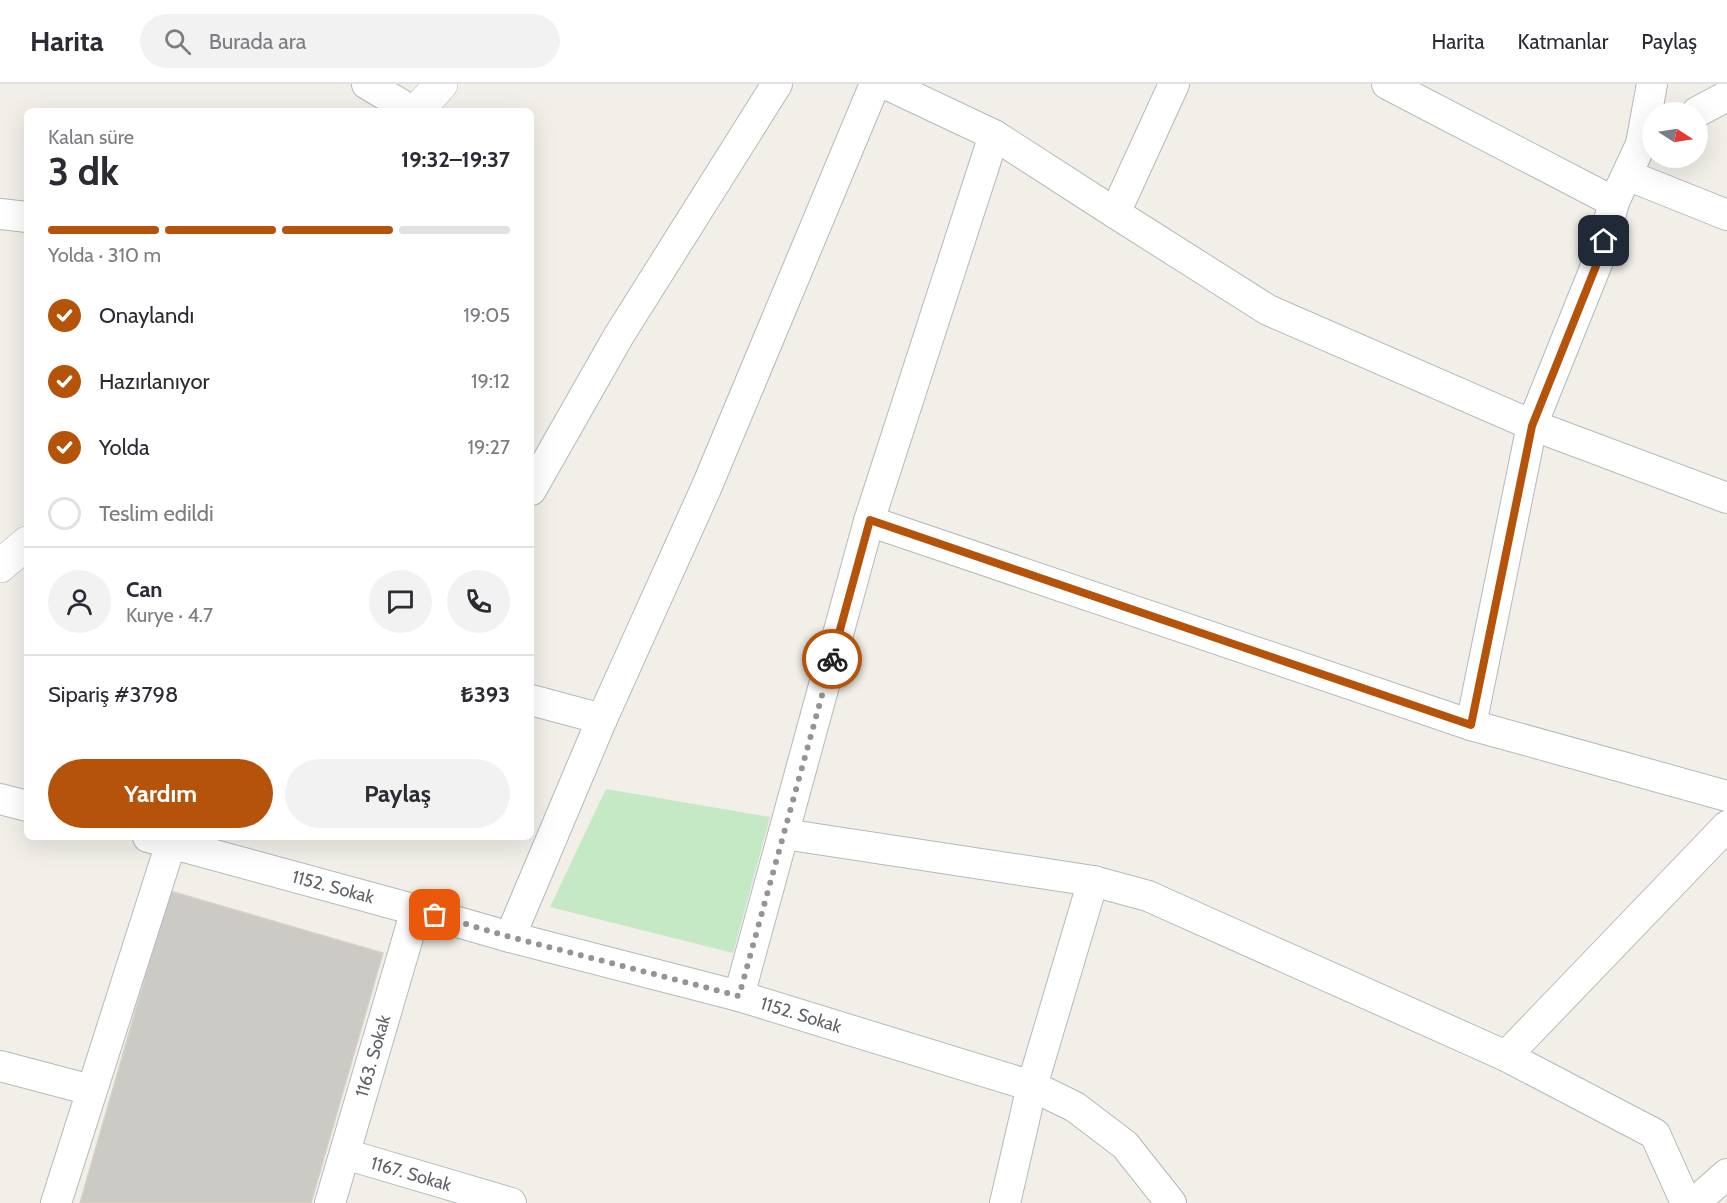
<!DOCTYPE html>
<html lang="tr">
<head>
<meta charset="utf-8">
<style>
	:root { --surface:#fff; --page:#f2f2f3; --text:#2b2b33; --muted:#7c7c81; --line:#e1e1e2; --accent:#b45309 }
	body { margin:0; font-family:Cabin,sans-serif; background:var(--page); color:var(--text); height:100vh; display:flex; flex-direction:column; font-size:22px; white-space:nowrap }
	* { box-sizing:border-box; margin:0 }
	p { font-size:20px; color:var(--muted) }
	.icon { flex:none; width:33px; height:33px; fill:none; stroke:currentColor; stroke-width:2; stroke-linecap:round; stroke-linejoin:round }
	.map { position:relative; flex:1; overflow:hidden }
	.drawer { position:absolute; left:24px; top:24px; width:510px; height:732px; display:flex; flex-direction:column; background:var(--surface); border-radius:9px; box-shadow:0 6px 24px #0002 }
	.drawer>* { flex:none }
	.needle { width:39px; rotate:102deg }
	.buttons { position:absolute; left:1642px; top:18px; display:grid; gap:12px }
	.buttons a { display:grid; place-items:center; width:66px; height:66px; border-radius:50%; background:var(--surface); box-shadow:0 6px 24px #0002; font-size:30px }
	.pin { position:absolute; display:grid; place-items:center; width:51px; height:51px; color:#fff; margin:-26px; border-radius:12px; box-shadow:0 3px 9px #0006 }
	.courier { position:absolute; display:grid; place-items:center; width:60px; height:60px; margin:-30px; border:4px solid #b45309; border-radius:50%; background:#fff; color:#222; box-shadow:0 2px 8px #0007 }
	.head em { font-style:normal; font-weight:700 }
	.head div { display:flex; flex-direction:column-reverse }
	.head { display:flex; align-items:center; justify-content:space-between; height:102px; padding:0 24px }
	h1 { font-size:39px; font-weight:700; line-height:45px }
	.bar { display:grid; grid-template-columns:repeat(4,1fr); gap:9px 6px; align-content:center; height:72px; padding:0 24px }
	.bar i { height:8px; border-radius:4px; background:var(--line) }
	.bar .active { background:var(--accent) }
	.bar p { grid-column:span 4 }
	.line { display:flex; align-items:center; gap:15px; padding:0 24px; border-top:2px solid var(--line) }
	.line div { flex:1 }
	.round { display:grid; place-items:center; flex:none; width:63px; height:63px; border-radius:32px; background:var(--page) }
	ol { padding:0 24px; list-style:none }
	li { display:flex; align-items:center; gap:18px; height:66px }
	li p { margin-inline-start:auto }
	li .icon { padding:6px; border-radius:50%; background:var(--accent); color:#fff; stroke-width:4 }
	li:last-child { color:var(--muted) }
	li i { width:33px; height:33px; border:3px solid var(--line); border-radius:50% }
	.primary-button { display:flex; gap:12px; margin-top:auto; padding:12px 24px }
	.primary-button a { flex:1; height:69px; border-radius:36px; background:var(--accent); color:#fff; font-size:24px; font-weight:700; line-height:69px; text-align:center }
	.primary-button a+a { background:var(--page); color:var(--text) }
	header { display:flex; align-items:center; gap:36px; box-sizing:border-box; height:84px; padding:0 30px; background:var(--surface); border-bottom:2px solid var(--line) }
	header strong { font-size:28px }
	nav { display:flex; gap:33px; margin-inline-start:auto; font-size:21px }
	.search { width:420px; height:54px; background:var(--page); display:flex; align-items:center; gap:15px; box-sizing:border-box; padding:0 21px; border-radius:33px; color:var(--muted); font-size:22px }
	.map>svg:first-child { display:block }
	.green { fill:#c5e8c5 }
	.building { fill:#cccac5; stroke:#d6d1c6; stroke-width:1.5 }
	.lines { fill:none; stroke-linecap:round; stroke-linejoin:round }
	.minor-casing { stroke:#b5b8bc; stroke-width:32 }
	.tertiary-casing { stroke:#b5b8bc; stroke-width:34 }
	.minor { stroke:#fff; stroke-width:30 }
	.tertiary { stroke:#fff; stroke-width:33 }
	.done { stroke:#929495; stroke-width:6; stroke-dasharray:0 10.8 }
	.route { stroke:#b45309; stroke-width:8 }
	.labels { text-anchor:middle; stroke-width:4.5; stroke-linejoin:round; paint-order:stroke }
	.street-label { font-size:18px; fill:#5f6368; stroke:#fff }
</style>
</head>
<body>
<header>
<strong>Harita</strong>
<div class="search"><svg class="icon" aria-label="search" viewBox="0 0 24 24"><circle cx="10" cy="10" r="6"/><path d="M15 15l6 6"/></svg>Burada ara</div>
<nav><a>Harita</a><a>Katmanlar</a><a>Paylaş</a></nav>
</header>
<div class="map">
<svg width="1727" height="1119" viewBox="0 0 1727 1119">
	<rect width="100%" height="100%" fill="#f1efe8"/>
	<!-- green -->
	<polygon class="green" points="606,705 770,733 733,869 550,823"/>
	<!-- building -->
	<polygon class="building" points="170,807 383,869 311,1119 80,1119"/>
	<g class="lines">
		<defs>
			<g id="minor">
				<polyline points="367,0 412,27"/>
				<polyline points="886,0 994,51 1115,129 1268,226 1532,341 1727,414"/>
				<polyline points="1387,0 1614,118"/>
				<polyline points="1697,28 1727,12"/>
				<polyline points="1641,60 1652,0"/>
				<polyline points="1627,91 1727,131"/>
				<polyline points="1115,129 1174,0"/>
				<polyline points="0,130 27,133"/>
				<polyline points="531,406 618,253 777,0"/>
				<polyline points="869,437 1471,641 1727,712"/>
				<polyline points="531,616 602,635"/>
				<polyline points="1471,641 1532,341 1598,177 1614,118 1641,60 1653,53"/>
				<polyline points="0,715 27,722"/>
				<polyline points="784,750 1093,797 1148,812 1506,972"/>
				<polyline points="148,753 416,826 510,853 739,912 1032,1002 1075,1023 1125,1061 1171,1119"/>
				<polyline points="510,853 602,635 707,402 875,0"/>
				<polyline points="739,912 869,437 994,51"/>
				<polyline points="0,982 91,1006"/>
				<polyline points="345,1070 511,1119"/>
				<polyline points="56,1119 171,759"/>
				<polyline points="330,1119 416,826"/>
				<polyline points="1005,1119 1032,1002 1093,797"/>
				<polyline points="1686,1119 1655,1050 1506,972 1727,742"/>
				<polyline points="1694,1119 1727,1090"/>
			</g>
			<g id="tertiary">
				<polyline points="417,27 441,0"/>
				<polyline points="0,482 27,459"/>
			</g>
		</defs>
		<!-- minor casing -->
		<use href="#minor" class="minor-casing"/>
		<!-- tertiary casing -->
		<use href="#tertiary" class="tertiary-casing"/>
		<!-- minor -->
		<use href="#minor" class="minor"/>
		<!-- tertiary -->
		<use href="#tertiary" class="tertiary"/>
	</g>
	<g class="lines">
		<!-- done -->
		<polyline class="done" points="435,831 510,853 739,912 832,575"/>
		<!-- route -->
		<polyline class="route" points="832,575 870,436 1471,641 1532,342 1598,177 1604,157"/>
	</g>
	<g class="labels">
		<!-- street labels -->
		<g class="street-label">
			<text transform="translate(333 803) rotate(15)" y="6">1152. Sokak</text>
			<text transform="translate(801 931) rotate(17)" y="6">1152. Sokak</text>
			<text transform="translate(373 972) rotate(-74)" y="6">1163. Sokak</text>
			<text transform="translate(411 1090) rotate(16)" y="6">1167. Sokak</text>
		</g>
	</g>
</svg>
<div class="buttons">
<a><svg class="needle" viewBox="-14 -14 28 28"><path d="M0-13l5 13h-10z" fill="#e53935"/><path d="M0 13l5-13h-10z" fill="#7c7c81"/></svg></a>
</div>
<div class="pin" style="left:435px;top:831px;background:#ea580c"><svg class="icon" aria-label="bag" viewBox="0 0 24 24"><path d="M5 8h14l-1 12H6zM9 8a3 3 0 0 1 6 0"/></svg></div>
<div class="pin" style="left:1604px;top:157px;background:#1f2937"><svg class="icon" aria-label="home" viewBox="0 0 24 24"><path d="M3 11l9-7 9 7M6 9v11h12V9"/></svg></div>
<div class="courier" style="left:832px;top:575px"><svg class="icon" aria-label="bike" viewBox="0 0 24 24"><circle cx="6" cy="16" r="4"/><circle cx="18" cy="16" r="4"/><path d="M6 16l4-8h5l3 8M10 8l3 8H6M13 5h3"/></svg></div>
<section class="drawer">
<div class="head"><div><h1>3 dk</h1><p>Kalan süre</p></div><em>19:32–19:37</em></div>
<div class="bar"><i class="active"></i><i class="active"></i><i class="active"></i><i></i><p>Yolda · 310 m</p></div>
<ol>
<li><svg class="icon" aria-label="check" viewBox="0 0 24 24"><path d="M5 12l5 5 9-10"/></svg>Onaylandı<p>19:05</p></li>
<li><svg class="icon" aria-label="check" viewBox="0 0 24 24"><path d="M5 12l5 5 9-10"/></svg>Hazırlanıyor<p>19:12</p></li>
<li><svg class="icon" aria-label="check" viewBox="0 0 24 24"><path d="M5 12l5 5 9-10"/></svg>Yolda<p>19:27</p></li>
<li><i></i>Teslim edildi</li>
</ol>
<div class="line" style="height:108px"><a class="round"><svg class="icon" aria-label="person" viewBox="0 0 24 24"><circle cx="12" cy="8" r="4"/><path d="M4 21q1-7 8-7t8 7"/></svg></a><div><b>Can</b><p>Kurye · 4.7</p></div><a class="round"><svg class="icon" aria-label="chat" viewBox="0 0 24 24"><path d="M4 5h16v11H9l-5 4z"/></svg></a><a class="round"><svg class="icon" aria-label="phone" viewBox="0 0 24 24"><path d="M5 4h4l2 5-3 2q2 4 5 5l2-3 5 2v4C11 20 4 13 5 4z"/></svg></a></div>
<div class="line" style="height:78px"><div>Sipariş #3798</div><b>₺393</b></div>
<div class="primary-button"><a>Yardım</a><a>Paylaş</a></div>
</section>
</div>
</body>
</html>
